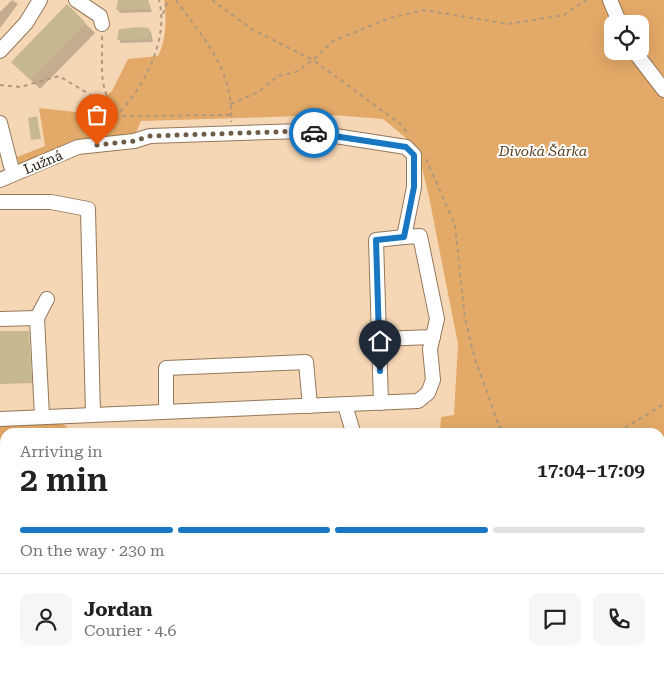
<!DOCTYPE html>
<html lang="en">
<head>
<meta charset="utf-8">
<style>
	:root { --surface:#fff; --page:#f6f6f6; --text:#222; --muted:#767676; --line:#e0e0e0; --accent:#1777c3 }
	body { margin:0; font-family:"Roboto Serif",serif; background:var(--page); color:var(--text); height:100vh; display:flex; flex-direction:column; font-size:19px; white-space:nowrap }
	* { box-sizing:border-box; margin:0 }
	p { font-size:16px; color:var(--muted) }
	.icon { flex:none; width:28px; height:28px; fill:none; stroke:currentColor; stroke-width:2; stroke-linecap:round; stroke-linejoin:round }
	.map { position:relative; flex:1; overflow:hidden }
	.drawer { position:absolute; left:0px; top:428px; width:665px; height:246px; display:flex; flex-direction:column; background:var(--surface); border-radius:15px 15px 0 0; box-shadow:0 5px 20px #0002 }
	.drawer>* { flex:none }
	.fabs { position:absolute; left:604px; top:15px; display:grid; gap:10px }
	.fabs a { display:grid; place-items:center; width:45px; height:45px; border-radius:10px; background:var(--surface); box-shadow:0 5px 20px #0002; font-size:25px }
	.pin { position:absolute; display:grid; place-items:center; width:42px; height:42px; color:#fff; margin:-51px -21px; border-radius:50% 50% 50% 0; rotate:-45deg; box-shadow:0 0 5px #0007 }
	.pin .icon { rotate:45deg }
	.courier { position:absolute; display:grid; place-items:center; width:50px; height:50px; margin:-25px; border:4px solid #1777c3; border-radius:50%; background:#fff; color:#222; box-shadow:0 1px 6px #0007 }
	.head em { font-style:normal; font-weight:600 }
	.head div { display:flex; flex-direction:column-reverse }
	.head { display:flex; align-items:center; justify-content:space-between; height:85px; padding:0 20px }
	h1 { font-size:32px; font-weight:600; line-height:38px }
	.bar { display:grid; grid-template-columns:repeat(4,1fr); gap:8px 5px; align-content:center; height:60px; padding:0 20px }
	.bar i { height:6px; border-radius:4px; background:var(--line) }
	.bar .selected { background:var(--accent) }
	.bar p { grid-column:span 4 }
	.line { display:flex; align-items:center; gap:12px; padding:0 20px; border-top:1px solid var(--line) }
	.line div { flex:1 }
	.round { display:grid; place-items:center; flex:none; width:52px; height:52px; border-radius:10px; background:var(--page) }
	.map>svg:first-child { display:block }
	.green { fill:#e3a968 }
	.shadow { fill:#0003 }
	.building { fill:#c8b891 }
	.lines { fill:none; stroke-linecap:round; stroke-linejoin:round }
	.minor-casing { stroke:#94785a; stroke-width:16 }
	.path { stroke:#b0987d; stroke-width:2; stroke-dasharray:4 4; stroke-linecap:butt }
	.minor { stroke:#fff; stroke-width:14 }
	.done { stroke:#6e5c48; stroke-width:5; stroke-dasharray:0 9 }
	.route { stroke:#1777c3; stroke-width:6 }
	.labels { text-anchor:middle; stroke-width:4; stroke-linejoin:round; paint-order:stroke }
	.park-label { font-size:14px; font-style:italic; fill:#583d1e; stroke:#fdfdfd }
	.street-label { font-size:14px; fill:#24190d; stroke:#fdfdfd }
</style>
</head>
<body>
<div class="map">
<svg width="664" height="673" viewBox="0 0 664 673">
	<rect width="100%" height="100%" fill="#f6d7b5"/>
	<!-- green -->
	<path class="green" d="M164,0H607L612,24V51H640V24H623L613,0H664V673H0V424L61,422L72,432H5V669H660V432H440L441,417L454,415L458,344L429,197L419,155L406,138L383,119L332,115L141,121L135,135L90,139L20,167L17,157L45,146L39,108L84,113L112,91L128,59L158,56C166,40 167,19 164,0Z"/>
	<!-- shadow -->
	<g class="shadow">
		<polygon points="12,0 18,4 0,28 0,12"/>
		<polygon points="135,0 148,0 152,12 120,13 118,10"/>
		<polygon points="67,6 95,33 40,89 13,62"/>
		<polygon points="128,29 148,29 151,32 153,42 121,43 119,40 118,32"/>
		<polygon points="28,332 32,383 0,384 0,333"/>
	</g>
	<!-- building -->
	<g class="building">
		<polygon points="118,0 148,0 150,9 116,10"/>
		<polygon points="67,4 86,23 30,80 11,62"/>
		<polygon points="139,27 149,28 151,39 117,40 119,29"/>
		<polygon points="37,116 41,139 31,140 28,118"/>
		<polygon points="0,331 29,331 32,382 0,383"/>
	</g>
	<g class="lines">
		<defs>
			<g id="minor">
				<polyline points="76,0 100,16 102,24"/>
				<polyline points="610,0 620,24"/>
				<polyline points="0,51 26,23 40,0"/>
				<polyline points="634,51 664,90"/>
				<polyline points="0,123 11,166"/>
				<polyline points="0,180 78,147 134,141 150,136 303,131 406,147 414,155 414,187 404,237 420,236 437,319 430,349 433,380 428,393 418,401 0,419"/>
				<polyline points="0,202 51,202 88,209 93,415"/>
				<polyline points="37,318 47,299"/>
				<polyline points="0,319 37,318 42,416"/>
				<polyline points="379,339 433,337"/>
				<polyline points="381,403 376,240 404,237"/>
				<polyline points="345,405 353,432"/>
				<polyline points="166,411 166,368 306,362 310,406"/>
			</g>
		</defs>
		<!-- minor casing -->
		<use href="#minor" class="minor-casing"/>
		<!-- path -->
		<g class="path">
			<path d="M176,0C204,39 234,70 231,122"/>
			<polyline points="212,0 253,30 313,60 399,123 410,135"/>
			<polyline points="163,14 168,0"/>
			<path d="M102,36C103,72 97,83 117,116L231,115"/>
			<polyline points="0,85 20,87 59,76 112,108"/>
			<polyline points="231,104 258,92 278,76 296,72 313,60 333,41 390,18 424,10 508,24 564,15 586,0"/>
			<path d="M97,133C134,106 171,47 159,0"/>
			<polyline points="426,159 455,225 465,319 475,359 499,426 498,432"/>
			<polyline points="499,426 506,432"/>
			<polyline points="618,432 664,404"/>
			<polyline points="660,453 664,450"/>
			<polyline points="660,587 664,586"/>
			<polyline points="0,600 5,604"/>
			<polyline points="87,669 93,673"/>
			<polyline points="515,669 517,673"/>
			<polyline points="556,669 561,673"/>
			<polyline points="451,673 453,669"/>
		</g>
		<!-- minor -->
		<use href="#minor" class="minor"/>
	</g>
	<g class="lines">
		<!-- done -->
		<polyline class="done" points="97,145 134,141 150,136 303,131 314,133"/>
		<!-- route -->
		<polyline class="route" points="314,133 406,147 414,155 414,187 404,237 376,240 380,371"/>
	</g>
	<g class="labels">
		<!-- park labels -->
		<g class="park-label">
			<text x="543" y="156">Divoká Šárka</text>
		</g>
		<!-- street labels -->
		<g class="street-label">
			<text transform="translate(43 162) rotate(-23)" y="5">Lužná</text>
		</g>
	</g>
</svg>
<div class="fabs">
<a><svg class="icon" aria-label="locate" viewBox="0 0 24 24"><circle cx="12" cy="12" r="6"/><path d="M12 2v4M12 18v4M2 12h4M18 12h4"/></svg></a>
</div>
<div class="pin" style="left:97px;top:145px;background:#ea580c"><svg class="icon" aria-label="bag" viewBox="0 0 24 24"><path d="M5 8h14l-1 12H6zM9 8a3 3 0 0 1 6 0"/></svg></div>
<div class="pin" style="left:380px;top:371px;background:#1f2937"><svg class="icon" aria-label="home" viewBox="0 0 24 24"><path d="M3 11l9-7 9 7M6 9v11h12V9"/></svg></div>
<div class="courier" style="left:314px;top:133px"><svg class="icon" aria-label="car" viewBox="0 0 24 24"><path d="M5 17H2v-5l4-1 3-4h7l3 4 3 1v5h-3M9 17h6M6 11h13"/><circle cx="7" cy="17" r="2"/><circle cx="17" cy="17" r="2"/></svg></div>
<section class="drawer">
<div class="head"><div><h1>2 min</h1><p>Arriving in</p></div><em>17:04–17:09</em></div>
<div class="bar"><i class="selected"></i><i class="selected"></i><i class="selected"></i><i></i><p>On the way · 230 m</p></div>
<div class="line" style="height:90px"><a class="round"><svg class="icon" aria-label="person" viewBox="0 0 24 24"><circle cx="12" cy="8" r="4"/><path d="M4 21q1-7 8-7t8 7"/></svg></a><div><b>Jordan</b><p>Courier · 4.6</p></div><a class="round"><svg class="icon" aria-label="chat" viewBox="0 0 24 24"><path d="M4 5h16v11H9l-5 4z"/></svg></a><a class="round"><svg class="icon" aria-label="phone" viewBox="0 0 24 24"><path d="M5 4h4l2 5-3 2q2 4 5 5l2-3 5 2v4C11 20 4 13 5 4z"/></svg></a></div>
</section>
</div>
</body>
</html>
